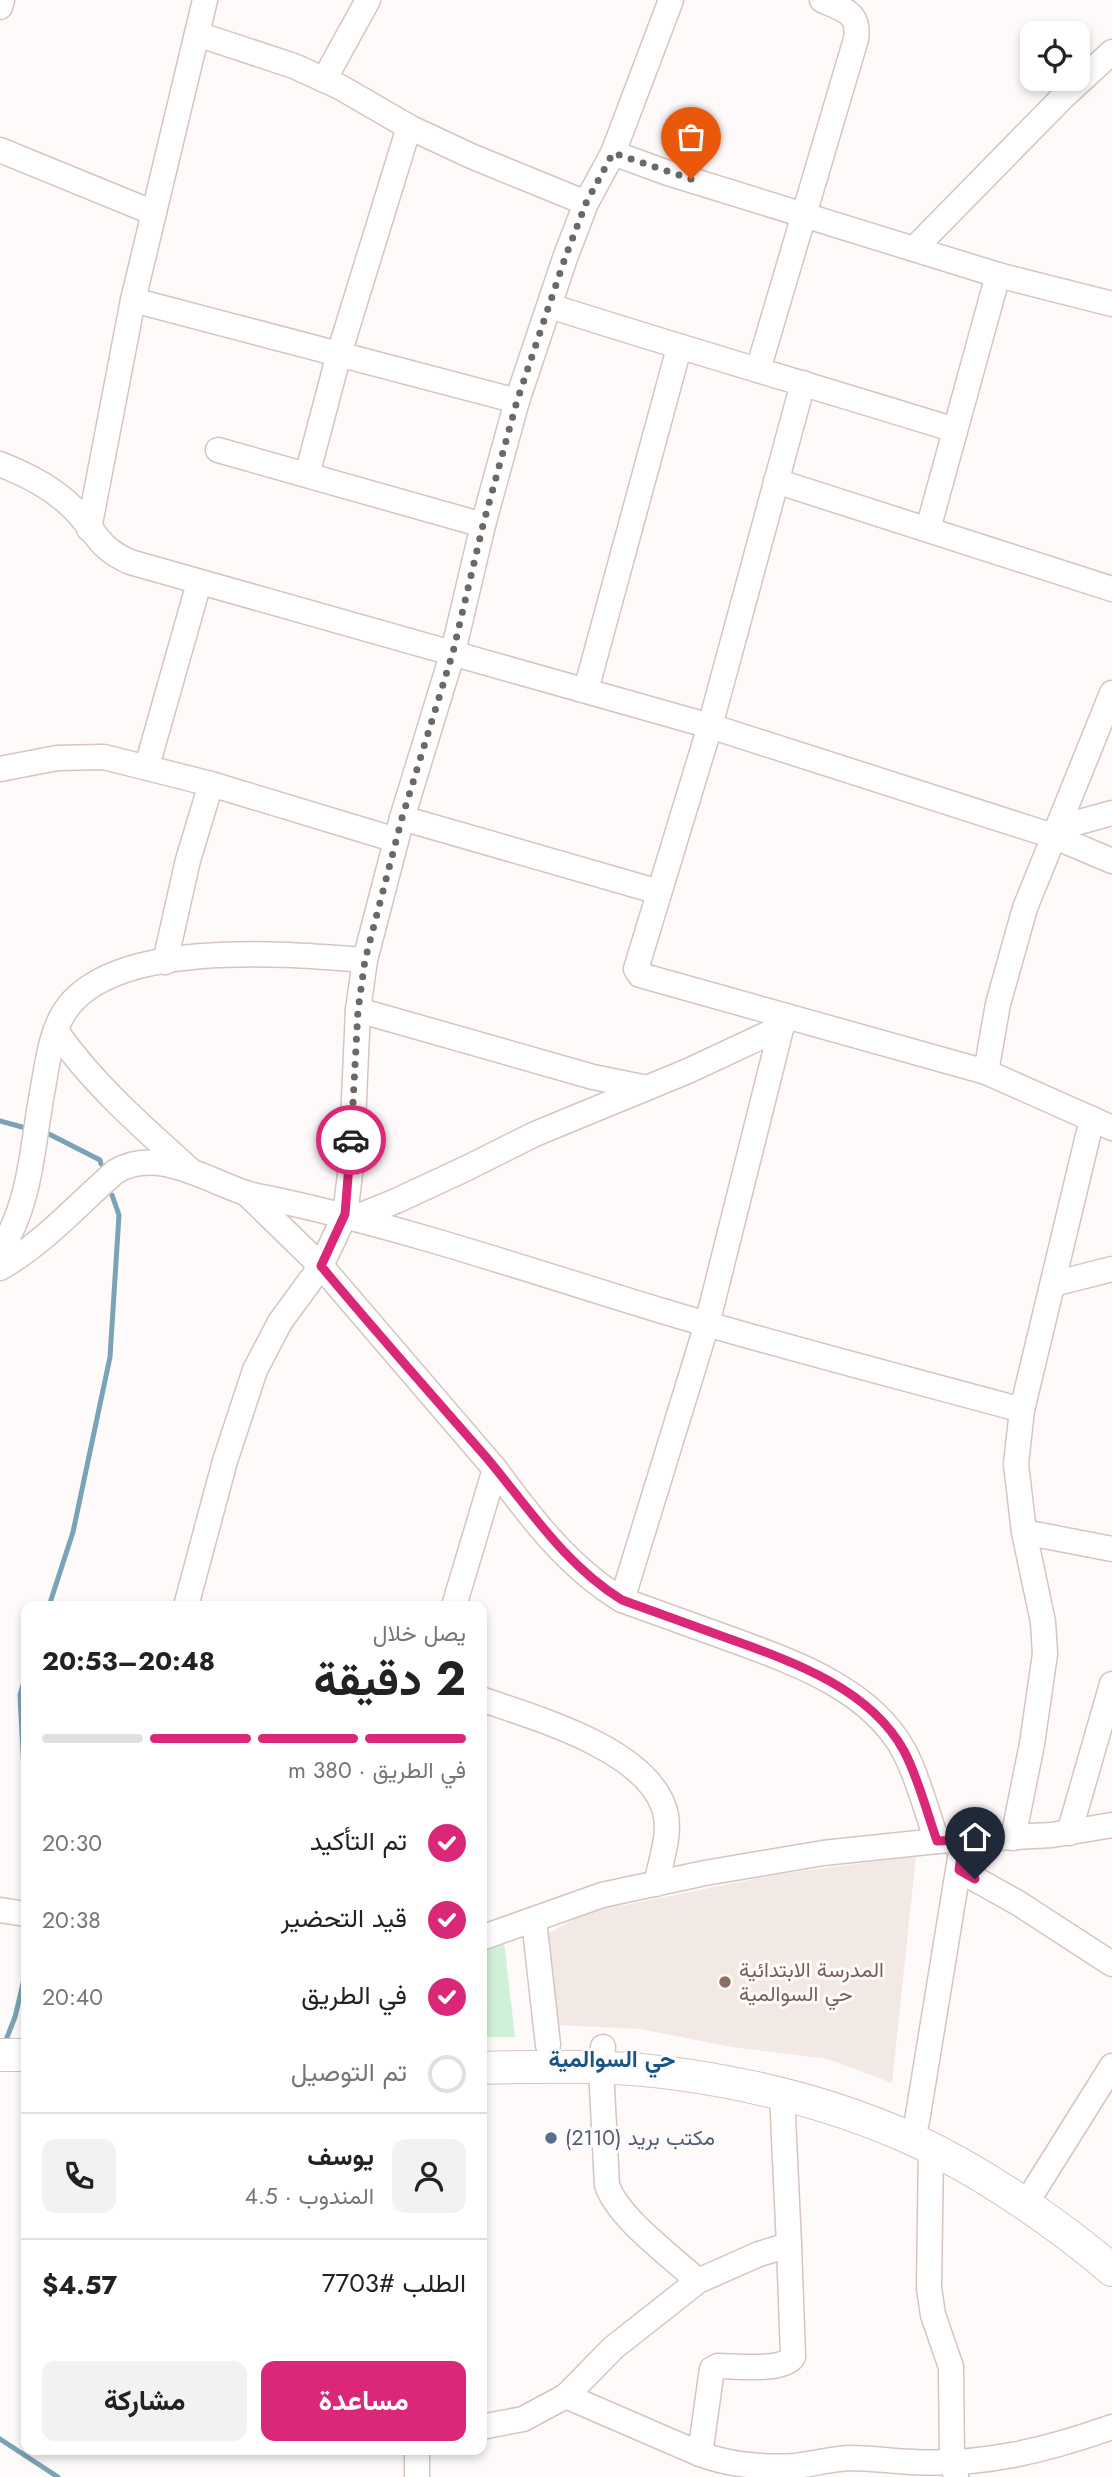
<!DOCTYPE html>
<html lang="ar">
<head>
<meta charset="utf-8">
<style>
	:root { --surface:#fff; --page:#f2f2f2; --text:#222; --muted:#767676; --line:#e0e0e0; --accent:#db2777 }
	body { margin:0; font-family:Jost,Vazirmatn,sans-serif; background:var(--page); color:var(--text); direction:rtl; height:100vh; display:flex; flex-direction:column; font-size:26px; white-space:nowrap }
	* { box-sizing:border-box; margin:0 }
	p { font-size:23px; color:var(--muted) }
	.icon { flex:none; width:38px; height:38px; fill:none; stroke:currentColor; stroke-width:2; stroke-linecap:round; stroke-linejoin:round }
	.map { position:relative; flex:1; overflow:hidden; direction:ltr }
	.drawer { position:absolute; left:21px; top:1601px; width:466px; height:854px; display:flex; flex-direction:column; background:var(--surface); border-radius:14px; box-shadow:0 4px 10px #0003; direction:rtl }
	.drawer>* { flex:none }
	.tools { position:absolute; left:1020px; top:21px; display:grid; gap:14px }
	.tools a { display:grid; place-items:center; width:70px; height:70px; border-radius:14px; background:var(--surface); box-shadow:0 4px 10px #0003; font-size:35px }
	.pin { position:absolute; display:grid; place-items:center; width:60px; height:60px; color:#fff; margin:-72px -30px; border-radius:50% 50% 50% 0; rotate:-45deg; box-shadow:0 0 7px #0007 }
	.pin .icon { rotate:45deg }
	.courier { position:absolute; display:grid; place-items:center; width:70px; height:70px; margin:-35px; border:5px solid #db2777; border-radius:50%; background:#fff; color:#222; box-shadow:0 2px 9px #0007 }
	.summary em { font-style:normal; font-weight:700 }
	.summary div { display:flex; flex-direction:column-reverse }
	.summary { display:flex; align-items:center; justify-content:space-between; height:119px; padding:0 21px }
	h1 { font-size:46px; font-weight:700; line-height:52px }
	.bar { display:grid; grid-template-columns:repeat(4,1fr); gap:10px 7px; align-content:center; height:84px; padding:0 21px }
	.bar i { height:9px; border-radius:5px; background:var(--line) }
	.bar .on { background:var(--accent) }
	.bar p { grid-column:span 4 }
	.line { display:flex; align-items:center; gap:18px; padding:0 21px; border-top:2px solid var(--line) }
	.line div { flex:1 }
	.round { display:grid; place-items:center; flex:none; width:74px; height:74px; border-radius:14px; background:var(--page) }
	ol { padding:0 21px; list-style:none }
	li { display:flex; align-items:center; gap:21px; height:77px }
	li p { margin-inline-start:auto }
	li .icon { padding:7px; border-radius:50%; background:var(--accent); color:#fff; stroke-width:4 }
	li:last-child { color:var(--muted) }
	li i { width:38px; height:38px; border:4px solid var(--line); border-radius:50% }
	.cta { display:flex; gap:14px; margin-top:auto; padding:14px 21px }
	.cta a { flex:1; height:80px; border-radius:14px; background:var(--accent); color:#fff; font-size:28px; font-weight:700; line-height:80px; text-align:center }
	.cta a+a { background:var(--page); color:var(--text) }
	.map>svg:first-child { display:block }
	.built { fill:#f2e8e4 }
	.green { fill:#d0f1d8 }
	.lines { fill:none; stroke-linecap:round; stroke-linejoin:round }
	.stream { stroke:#7aa3b7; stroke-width:5 }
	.minor-casing { stroke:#d6c5bf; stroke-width:27 }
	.major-casing { stroke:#d6c5bf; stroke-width:34 }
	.minor { stroke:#fff; stroke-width:24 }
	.major { stroke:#fff; stroke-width:32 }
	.done { stroke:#6c6865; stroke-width:7; stroke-dasharray:0 12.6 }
	.route { stroke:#db2777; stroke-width:9 }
	.education-dot { fill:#8d6e63; stroke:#fefaf9; stroke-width:2.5 }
	.service-dot { fill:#5c6f8a; stroke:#fefaf9; stroke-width:2.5 }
	.labels { text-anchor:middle; stroke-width:6; stroke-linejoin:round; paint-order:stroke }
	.education-label { font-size:21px; fill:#785e54; stroke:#fefaf9; text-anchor:start }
	.service-label { font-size:21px; fill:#4e5e75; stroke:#fefaf9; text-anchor:start }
	.neighbourhood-label { font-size:23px; font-weight:bold; fill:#185686; stroke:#fefaf9 }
</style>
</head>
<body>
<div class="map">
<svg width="1112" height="2477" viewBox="0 0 1112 2477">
	<rect width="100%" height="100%" fill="#fefaf9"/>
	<!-- built -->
	<polygon class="built" points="916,1856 892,2083 828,2059 732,2047 640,2029 556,2025 539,1939 599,1905 625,1905 779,1874"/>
	<!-- green -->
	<polygon class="green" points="503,1933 515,2037 481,2037 481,1943"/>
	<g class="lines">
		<!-- stream -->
		<g class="stream">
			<polyline points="0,1121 22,1127"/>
			<polyline points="47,1133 100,1160 101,1164"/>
			<polyline points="49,1606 73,1532 110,1357 119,1215 112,1195"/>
			<polyline points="26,1675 20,1695 26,1809"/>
			<polyline points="4,2045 15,2017 26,1971"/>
			<polyline points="0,2439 58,2477"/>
		</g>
		<defs>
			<g id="minor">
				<polyline points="0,7 2,0"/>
				<polyline points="197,34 294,66 340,87 409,127 471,156 586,203"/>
				<polyline points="324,80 368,0"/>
				<polyline points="0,150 154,213"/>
				<polyline points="613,153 668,173 998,275 1112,304"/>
				<polyline points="914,249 1062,98 1112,52"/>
				<polyline points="133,300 205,0"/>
				<path d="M550,306C684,349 820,388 955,430"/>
				<path d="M758,370L856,39C860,12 843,10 822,0"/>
				<polyline points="803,383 710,726 636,969 640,975 986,1072 1112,1128"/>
				<polyline points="218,450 483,525"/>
				<path d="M0,464C27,475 54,488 75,510C98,534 97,547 130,562L710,726L1053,836L1112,861"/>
				<polyline points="307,475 339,354 409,127"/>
				<polyline points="776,481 1112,589"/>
				<polyline points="89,529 133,300 517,401"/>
				<polyline points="928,529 998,275"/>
				<polyline points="586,690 679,348"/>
				<polyline points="147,766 199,583"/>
				<polyline points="0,769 57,758 104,757 211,784 396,840"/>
				<polyline points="402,818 659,892"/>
				<polyline points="1057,828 1112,813"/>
				<polyline points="165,962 188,860 211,784"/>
				<polyline points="358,1010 593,1077 647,1088"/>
				<path d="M56,1031C92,1083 142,1127 189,1169"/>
				<polyline points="986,1072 998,1004 1025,908 1112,693"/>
				<polyline points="247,1194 321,1266 495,1469 454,1606"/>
				<polyline points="354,1218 396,1201 465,1169 535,1134 688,1071 782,1027"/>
				<path d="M0,1251C31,1203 32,1148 42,1093C47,1067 50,1034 65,1011C114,938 288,954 365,960"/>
				<path d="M0,1268C44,1243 77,1205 115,1172C156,1146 206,1180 246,1193C254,1196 263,1197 272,1199C403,1227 531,1271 659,1310C779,1346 901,1377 1022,1410"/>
				<polyline points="1053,1284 1112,1269"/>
				<path d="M495,1469C531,1518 569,1568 622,1600C655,1612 689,1624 722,1636C787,1660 869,1686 904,1751C918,1777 927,1813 937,1841"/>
				<polyline points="1024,1532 1112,1549"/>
				<polyline points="622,1600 707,1324 784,1017"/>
				<polyline points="186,1606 225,1461 255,1370 280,1322 321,1266 345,1215 351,1166 358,1010 365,960 402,818 453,652 483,525 517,401 565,258 586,203 613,153 671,0"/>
				<path d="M481,1699C535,1718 640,1747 663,1805C673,1829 661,1860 656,1884"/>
				<polyline points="1069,1833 1112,1684"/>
				<polyline points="1013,1838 1032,1744 1045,1654 1043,1622 1024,1532 1016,1464 1022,1410 1092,1119"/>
				<polyline points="959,1870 1018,1903 1112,1964"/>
				<polyline points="0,1910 26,1914"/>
				<polyline points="534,1920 548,2045"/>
				<polyline points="481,1938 602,1895 705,1873 823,1853 937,1841 1052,1835 1112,1825"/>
				<path d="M603,2047L601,2068L607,2185C618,2218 671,2256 698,2281"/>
				<polyline points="912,2139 917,2121 963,1840"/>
				<polyline points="931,2149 929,2288 933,2315 951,2367 952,2462 956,2476"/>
				<polyline points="1035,2189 1112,2066"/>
				<path d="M566,2396L700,2454C730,2465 763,2468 795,2466C813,2464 831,2459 849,2458C871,2458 891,2461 913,2462C983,2466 1047,2450 1112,2427"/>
				<polyline points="481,2427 523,2419 566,2396 613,2348 698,2281 759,2254 789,2245 782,2095"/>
				<path d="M700,2454L712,2369L718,2366C737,2366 781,2372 793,2357L789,2245"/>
				<polyline points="417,2477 417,2450"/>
			</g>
			<g id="major">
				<polyline points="0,2055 26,2055"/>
				<path d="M481,2068C546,2066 613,2065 678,2074C757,2085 839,2106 912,2139C979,2170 1056,2222 1112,2270"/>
			</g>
		</defs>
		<!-- minor casing -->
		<use href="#minor" class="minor-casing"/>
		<!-- major casing -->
		<use href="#major" class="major-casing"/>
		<!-- minor -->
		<use href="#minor" class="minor"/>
		<!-- major -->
		<use href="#major" class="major"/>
	</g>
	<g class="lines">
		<!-- done -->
		<polyline class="done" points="351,1140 358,1010 365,960 402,818 453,652 483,525 517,401 565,258 586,203 613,153 691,179"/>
		<!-- route -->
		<path class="route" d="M351,1140L345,1214L321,1266C375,1331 431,1394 486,1457C529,1508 564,1564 622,1600C657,1613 692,1625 727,1638C791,1661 870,1688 904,1751C918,1777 927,1813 937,1841L963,1840L959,1870L975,1879"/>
	</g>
	<!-- markers -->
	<circle class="education-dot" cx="725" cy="1982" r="7"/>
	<circle class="service-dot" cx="551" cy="2138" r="7"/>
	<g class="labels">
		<!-- education labels -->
		<g class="education-label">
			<text x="739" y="1977">المدرسة الابتدائية<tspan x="739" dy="24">حي السوالمية</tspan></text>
		</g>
		<!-- service labels -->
		<g class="service-label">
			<text x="565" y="2145">مكتب بريد (2110)</text>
		</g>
		<!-- neighbourhood labels -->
		<g class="neighbourhood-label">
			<text x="612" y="2067">حي السوالمية</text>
		</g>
	</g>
</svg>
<div class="tools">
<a><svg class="icon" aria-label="locate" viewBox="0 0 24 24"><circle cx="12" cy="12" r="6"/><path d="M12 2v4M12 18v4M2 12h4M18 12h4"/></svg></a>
</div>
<div class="pin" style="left:691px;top:179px;background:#ea580c"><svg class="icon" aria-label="bag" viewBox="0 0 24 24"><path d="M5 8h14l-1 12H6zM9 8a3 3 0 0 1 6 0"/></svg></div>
<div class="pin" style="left:975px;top:1879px;background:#1f2937"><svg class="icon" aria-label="home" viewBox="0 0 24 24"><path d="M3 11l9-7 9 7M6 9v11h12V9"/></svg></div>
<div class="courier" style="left:351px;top:1140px"><svg class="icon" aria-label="car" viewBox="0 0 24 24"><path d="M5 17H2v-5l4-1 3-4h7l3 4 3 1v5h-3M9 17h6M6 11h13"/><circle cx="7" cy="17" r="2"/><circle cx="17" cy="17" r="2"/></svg></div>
<section class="drawer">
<div class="summary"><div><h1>2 دقيقة</h1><p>يصل خلال</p></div><em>20:48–20:53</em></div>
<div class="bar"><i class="on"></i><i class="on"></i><i class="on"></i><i></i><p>في الطريق · 380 m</p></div>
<ol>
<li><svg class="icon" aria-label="check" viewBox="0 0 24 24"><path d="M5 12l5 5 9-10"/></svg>تم التأكيد<p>20:30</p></li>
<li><svg class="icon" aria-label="check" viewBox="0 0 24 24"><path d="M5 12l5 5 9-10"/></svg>قيد التحضير<p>20:38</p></li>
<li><svg class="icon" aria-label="check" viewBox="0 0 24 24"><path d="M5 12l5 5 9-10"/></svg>في الطريق<p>20:40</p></li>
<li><i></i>تم التوصيل</li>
</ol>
<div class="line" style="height:126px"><a class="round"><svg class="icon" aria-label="person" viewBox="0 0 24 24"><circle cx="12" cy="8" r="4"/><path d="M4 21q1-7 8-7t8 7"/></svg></a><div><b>يوسف</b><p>المندوب · 4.5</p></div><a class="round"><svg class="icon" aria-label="phone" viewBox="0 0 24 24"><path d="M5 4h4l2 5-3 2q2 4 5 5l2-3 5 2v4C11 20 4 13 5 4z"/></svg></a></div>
<div class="line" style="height:91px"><div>الطلب #7703</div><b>$4.57</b></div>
<div class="cta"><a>مساعدة</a><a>مشاركة</a></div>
</section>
</div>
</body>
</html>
